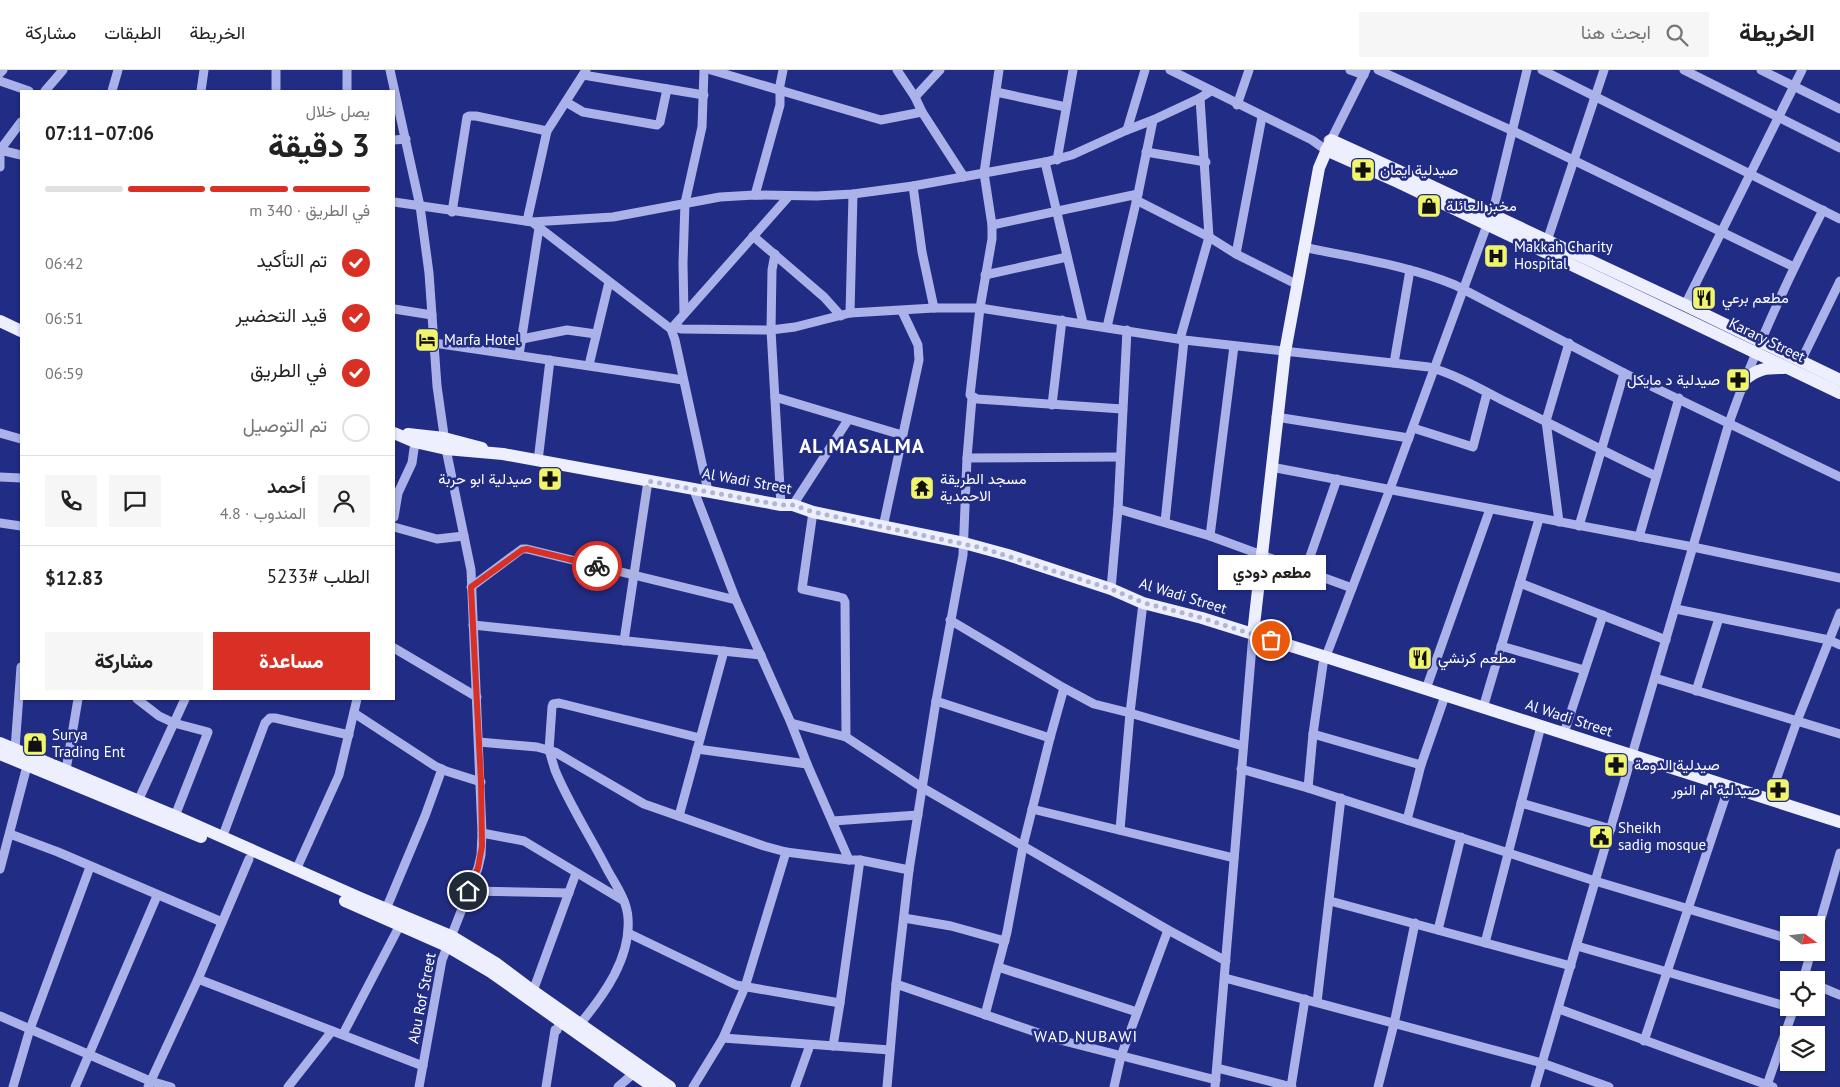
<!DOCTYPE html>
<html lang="ar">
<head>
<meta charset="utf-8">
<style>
	:root { --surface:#fff; --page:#f6f6f6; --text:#222; --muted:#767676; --line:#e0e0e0; --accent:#d93025 }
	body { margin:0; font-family:"PT Sans",Vazirmatn,sans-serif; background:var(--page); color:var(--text); direction:rtl; height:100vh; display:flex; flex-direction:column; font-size:19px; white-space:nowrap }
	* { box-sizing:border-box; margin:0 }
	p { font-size:16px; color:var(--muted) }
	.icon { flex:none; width:28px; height:28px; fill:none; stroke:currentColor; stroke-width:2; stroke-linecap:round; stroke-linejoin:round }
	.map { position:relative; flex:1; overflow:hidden; direction:ltr }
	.sheet { position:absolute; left:20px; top:20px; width:375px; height:610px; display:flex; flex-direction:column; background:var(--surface); border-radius:0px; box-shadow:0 1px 4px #0004; direction:rtl }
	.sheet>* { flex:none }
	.needle { width:32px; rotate:105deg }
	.buttons { position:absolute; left:1780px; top:846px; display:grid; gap:10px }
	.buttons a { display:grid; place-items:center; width:45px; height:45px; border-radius:0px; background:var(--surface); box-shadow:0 1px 4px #0004; font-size:25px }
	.pin { position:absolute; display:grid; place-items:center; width:42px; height:42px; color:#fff; margin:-21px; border:2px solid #fff; border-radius:50%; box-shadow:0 1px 5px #0007 }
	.courier { position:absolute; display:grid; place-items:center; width:50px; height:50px; margin:-25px; border:4px solid #d93025; border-radius:50%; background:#fff; color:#222; box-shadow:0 1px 6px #0007 }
	.bubble { position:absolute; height:35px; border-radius:0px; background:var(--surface); box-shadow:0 1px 4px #0004; font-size:16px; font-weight:800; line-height:35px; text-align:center; direction:rtl }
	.overview em { font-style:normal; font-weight:800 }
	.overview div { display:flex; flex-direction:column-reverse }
	.overview { display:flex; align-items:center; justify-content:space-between; height:85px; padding:0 25px }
	h1 { font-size:32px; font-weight:800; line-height:38px }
	.bar { display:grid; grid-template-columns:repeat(4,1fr); gap:8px 5px; align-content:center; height:60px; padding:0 25px }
	.bar i { height:6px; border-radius:4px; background:var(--line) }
	.bar .selected { background:var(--accent) }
	.bar p { grid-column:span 4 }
	.line { display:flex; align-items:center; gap:12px; padding:0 25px; border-top:1px solid var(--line) }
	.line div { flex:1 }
	.round { display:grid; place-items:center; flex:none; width:52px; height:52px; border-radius:0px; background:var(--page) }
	ol { padding:0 25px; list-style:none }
	li { display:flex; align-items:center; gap:15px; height:55px }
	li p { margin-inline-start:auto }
	li .icon { padding:5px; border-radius:50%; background:var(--accent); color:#fff; stroke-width:4 }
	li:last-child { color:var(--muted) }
	li i { width:28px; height:28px; border:2px solid var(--line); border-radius:50% }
	.action { display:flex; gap:10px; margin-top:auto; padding:10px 25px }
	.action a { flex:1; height:58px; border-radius:0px; background:var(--accent); color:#fff; font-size:20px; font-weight:800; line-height:58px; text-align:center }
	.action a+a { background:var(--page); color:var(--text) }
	header { display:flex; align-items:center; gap:30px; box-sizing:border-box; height:70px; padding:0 25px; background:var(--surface); border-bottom:1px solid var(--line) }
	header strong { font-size:24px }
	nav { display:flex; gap:28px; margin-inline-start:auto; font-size:18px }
	.search { width:350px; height:45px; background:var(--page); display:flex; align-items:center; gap:12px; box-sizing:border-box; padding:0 18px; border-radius:0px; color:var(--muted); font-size:19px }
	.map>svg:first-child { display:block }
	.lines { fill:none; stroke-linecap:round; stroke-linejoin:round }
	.minor { stroke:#aab2e9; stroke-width:9 }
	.major { stroke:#edeefe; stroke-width:12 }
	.done { stroke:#b1b5d4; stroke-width:5; stroke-dasharray:0 9 }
	.route { stroke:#d93025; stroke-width:6 }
	.labels { text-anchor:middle; stroke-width:5; stroke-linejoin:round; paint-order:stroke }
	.poi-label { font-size:15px; fill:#fff; stroke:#212c84; text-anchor:start }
	.street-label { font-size:15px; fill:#fff; stroke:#212c84 }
	.neighbourhood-label { font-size:16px; letter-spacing:1px; fill:#fff; stroke:#212c84 }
	.district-label { font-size:20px; font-weight:bold; letter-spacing:1px; fill:#fff; stroke:#212c84 }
</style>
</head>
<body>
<header>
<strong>الخريطة</strong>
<div class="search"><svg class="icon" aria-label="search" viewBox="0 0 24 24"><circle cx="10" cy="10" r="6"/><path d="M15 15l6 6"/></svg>ابحث هنا</div>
<nav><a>الخريطة</a><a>الطبقات</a><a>مشاركة</a></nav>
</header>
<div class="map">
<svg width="1840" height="1017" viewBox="0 0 1840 1017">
	<rect width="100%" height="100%" fill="#212c84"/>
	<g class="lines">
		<!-- minor -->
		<g class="minor">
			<polyline points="276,0 276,21"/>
			<polyline points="390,0 420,136 429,203 437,316 446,379 471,500 482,763 481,785 478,798 442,890 419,1017"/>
			<polyline points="711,0 881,50 922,42"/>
			<polyline points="897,0 915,27 922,42 964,107"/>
			<polyline points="999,0 984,103 992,155 992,169 980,238 970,325 977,329 1122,339"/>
			<polyline points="1170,0 1312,70 1326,80"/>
			<polyline points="1350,0 1364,5"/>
			<polyline points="1378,0 1513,61 1794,197"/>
			<polyline points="1542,0 1840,149"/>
			<polyline points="1684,0 1840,78"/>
			<polyline points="1761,0 1840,39"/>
			<polyline points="0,3 3,0"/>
			<polyline points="583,5 704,25"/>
			<polyline points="0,11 29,21"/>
			<polyline points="45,21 63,0"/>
			<polyline points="112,21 118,0"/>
			<polyline points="201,21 204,0"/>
			<polyline points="347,21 347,0"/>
			<polyline points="996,22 1066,37"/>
			<polyline points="915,27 940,0"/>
			<polyline points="566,32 583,42 657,55 660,52 667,19"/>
			<polyline points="1237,35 1249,0"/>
			<polyline points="1127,60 1145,0"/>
			<polyline points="394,70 406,69"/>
			<polyline points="1328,70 1331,70 1366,0"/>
			<polyline points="0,80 21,85"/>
			<polyline points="1146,82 1206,92"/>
			<polyline points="1057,90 1073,0"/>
			<polyline points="1045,92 1083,253"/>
			<polyline points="0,97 0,80 21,52"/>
			<polyline points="913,116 922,182 934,238"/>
			<polyline points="755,125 780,35 780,15 783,0"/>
			<polyline points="1136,130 1209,167 1236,184 1296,214"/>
			<polyline points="394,132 532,152 671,259 675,270 708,421"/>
			<polyline points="452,142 467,47 469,46 476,46 547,61"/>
			<polyline points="1492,145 1527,0"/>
			<polyline points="527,151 547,61 586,0"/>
			<polyline points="532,152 613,147 720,127 755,125 817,126 853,124 913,116 1045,92 1072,85 1127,60 1153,50 1200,28 1211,21"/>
			<polyline points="992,155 1138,124"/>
			<polyline points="753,166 824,227 841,246"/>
			<polyline points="1547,171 1604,0"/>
			<path d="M1303,177C1354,188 1407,195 1455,215L1624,303L1840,407"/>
			<polyline points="775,184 772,200 771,260 781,435"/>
			<polyline points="1236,184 1262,47"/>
			<polyline points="985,205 1067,187"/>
			<polyline points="1685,235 1802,0"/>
			<polyline points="394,239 432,245"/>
			<polyline points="850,243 853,124"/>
			<polyline points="684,244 683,193 685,133 702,57 704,0"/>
			<path d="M673,257L682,259L771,260L795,257L850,243L934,238H980L1184,270L1429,297C1454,304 1479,318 1502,330C1554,355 1604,382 1656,406"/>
			<polyline points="1107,257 1138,124 1153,50"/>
			<polyline points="671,259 789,126"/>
			<polyline points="522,269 567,260 596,264"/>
			<polyline points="1180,269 1209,167 1200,28"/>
			<polyline points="434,273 683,310"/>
			<polyline points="519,285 539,158"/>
			<polyline points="1801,291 1840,211"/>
			<polyline points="1394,293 1410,200"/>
			<polyline points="589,295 609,212"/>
			<polyline points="775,327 902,365"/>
			<polyline points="1052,335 1062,250"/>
			<polyline points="1276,347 1409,368"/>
			<polyline points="1413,358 1473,377 1487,323"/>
			<polyline points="0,363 21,369"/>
			<polyline points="967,388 1120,387"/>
			<polyline points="538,391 550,290"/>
			<polyline points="1271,397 1693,477 1840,508"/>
			<polyline points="0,407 21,408"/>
			<polyline points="693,418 736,530 791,653 807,694 849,790 860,790 909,800"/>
			<polyline points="793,435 848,350"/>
			<polyline points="1118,439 1210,466 1352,518"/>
			<polyline points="813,442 802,519 839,527 843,528 845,532 846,667 923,718 1168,860 1226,891"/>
			<polyline points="394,447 398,423 412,393 415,372"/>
			<polyline points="1165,452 1184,270"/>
			<polyline points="1559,452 1546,351 1569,273"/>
			<polyline points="0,453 21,456"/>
			<polyline points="1579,456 1624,303"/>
			<polyline points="394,457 437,469 464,466"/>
			<polyline points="883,457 919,290 918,275 902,241"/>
			<polyline points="1210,466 1234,276"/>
			<polyline points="1639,467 1679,328"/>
			<polyline points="1305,501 1337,409"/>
			<polyline points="1520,513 1666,570"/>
			<polyline points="471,517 518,482 522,479 527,479 736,530"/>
			<polyline points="1111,519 1118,439 1127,260"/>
			<polyline points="1676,539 1829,570 1840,575"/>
			<polyline points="950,550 1064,618 1094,634 1130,643 1243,676"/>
			<polyline points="473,555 761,585"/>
			<polyline points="624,571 648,411"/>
			<polyline points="1501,576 1584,600"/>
			<polyline points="394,578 477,627"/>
			<polyline points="1655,608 1840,664"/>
			<polyline points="1426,619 1490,439"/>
			<polyline points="1696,621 1719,548"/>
			<polyline points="137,629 159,646 174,653 208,662 175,746"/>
			<polyline points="936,631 1050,668"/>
			<polyline points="1483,638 1539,449"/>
			<polyline points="354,643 435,696 446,701 481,712"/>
			<polyline points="791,653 846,667"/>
			<polyline points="1564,663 1603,545"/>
			<polyline points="1313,664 1421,695"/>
			<polyline points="479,672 537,677 555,682 644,734 764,776 786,782 849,790"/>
			<polyline points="15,679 21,597"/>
			<polyline points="697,679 807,694"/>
			<polyline points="1241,699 1308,718 1595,811 1789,869"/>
			<polyline points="66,700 78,629"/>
			<polyline points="1308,718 1313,664 1323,594 1390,419 1487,155"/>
			<polyline points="1769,730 1797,651 1840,543"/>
			<polyline points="138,731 185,629"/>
			<polyline points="1521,733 1611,759"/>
			<polyline points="1032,739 1234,788"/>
			<polyline points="679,746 724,581"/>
			<polyline points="1407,750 1421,695 1445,626"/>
			<polyline points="833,751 918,745"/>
			<polyline points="1120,760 1130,643 1143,533"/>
			<polyline points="482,763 524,771 624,831"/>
			<polyline points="10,764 58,782 222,852"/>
			<polyline points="222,768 265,653 270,648 275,648 349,665"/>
			<polyline points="0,799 27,696"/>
			<polyline points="296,800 339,705 357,629"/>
			<polyline points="469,821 569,823"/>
			<polyline points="1330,831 1571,896"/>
			<polyline points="386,839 425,746 442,699"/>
			<polyline points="904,848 951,856 1005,871"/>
			<polyline points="1438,860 1461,767"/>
			<polyline points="628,863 736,915 840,933 860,790"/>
			<polyline points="1816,866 1840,783"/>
			<polyline points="1485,873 1541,656"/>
			<polyline points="1577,876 1789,937"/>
			<polyline points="998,897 1137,942"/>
			<polyline points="1225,908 1542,993 1609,1017"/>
			<polyline points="198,909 423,996"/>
			<polyline points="1803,910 1811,882"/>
			<polyline points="896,914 1056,969 1216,1010"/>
			<polyline points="1816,915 1840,925"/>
			<polyline points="533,921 576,803"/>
			<polyline points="1317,932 1341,728"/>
			<polyline points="1559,939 1773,1017"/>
			<polyline points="985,945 1007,862 1023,776 1050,668 1064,618"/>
			<polyline points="0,946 150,1011 171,1017"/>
			<path d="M580,954C604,925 631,888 628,848C627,830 615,814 607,799C590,766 569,734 555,700L549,680L552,637L553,634L559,633L700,668"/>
			<polyline points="343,964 400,855"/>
			<polyline points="723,968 890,980"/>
			<polyline points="1644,971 1729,716"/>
			<polyline points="833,976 840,933"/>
			<polyline points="1217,998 1292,1017"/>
			<polyline points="1767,1015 1794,938"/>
			<polyline points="13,1017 30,959 90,797"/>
			<polyline points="75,1017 157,826"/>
			<polyline points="148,1017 198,909 249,789"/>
			<polyline points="288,1017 332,961"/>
			<polyline points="546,1017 555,960 557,960 561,948"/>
			<polyline points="618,1017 634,1003"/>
			<polyline points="693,1017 723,968 745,917 786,782"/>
			<polyline points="795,1017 810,975"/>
			<polyline points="887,1017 896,914 909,800 936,631 963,485 967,388 972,328"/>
			<polyline points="1114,1017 1121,986 1168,860"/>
			<polyline points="1215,1017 1253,564"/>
			<polyline points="1291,1017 1305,929"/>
			<polyline points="1378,1017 1394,954 1415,853"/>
			<path d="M1535,1017L1729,353C1755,279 1787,210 1823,140"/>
		</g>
		<!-- major -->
		<g class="major">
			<polyline points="1326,80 1398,112 1840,323"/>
			<polyline points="0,251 21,261"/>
			<path d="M1743,311C1758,298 1766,298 1784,298"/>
			<polyline points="394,363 415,372 446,379 503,384 781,435 793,435 813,442 964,473 1008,485 1111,519 1143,533 1202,548 1326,587 1840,752"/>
			<polyline points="408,364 444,368 482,378"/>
			<polyline points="1253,564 1285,282 1319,98 1331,70 1412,107 1685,235 1840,310"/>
			<polyline points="0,673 175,746 360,828 451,866 497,894 533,921 670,1017"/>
			<polyline points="0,684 201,767"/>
			<polyline points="345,831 447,876 491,902 653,1017"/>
		</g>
	</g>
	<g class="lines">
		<!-- done -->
		<polyline class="done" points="597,496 633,505 648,411 781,435 793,435 813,442 982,478 1111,519 1144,533 1202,548 1271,570"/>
		<!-- route -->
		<polyline class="route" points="468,821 478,798 482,776 481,712 471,517 522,480 527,479 597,496"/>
	</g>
	<!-- icons -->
	<defs>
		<symbol id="pharmacy-square" viewBox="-11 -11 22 22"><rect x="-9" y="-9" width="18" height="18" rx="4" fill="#f0f56b" stroke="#212c84"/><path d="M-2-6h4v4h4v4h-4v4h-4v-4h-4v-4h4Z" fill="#111"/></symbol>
		<symbol id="shop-square" viewBox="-11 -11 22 22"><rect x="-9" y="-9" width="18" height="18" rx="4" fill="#f0f56b" stroke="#212c84"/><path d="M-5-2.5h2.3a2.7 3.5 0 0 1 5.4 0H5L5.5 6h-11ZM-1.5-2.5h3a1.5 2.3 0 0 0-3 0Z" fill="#111"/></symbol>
		<symbol id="hospital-square" viewBox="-11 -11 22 22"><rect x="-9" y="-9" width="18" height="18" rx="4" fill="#f0f56b" stroke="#212c84"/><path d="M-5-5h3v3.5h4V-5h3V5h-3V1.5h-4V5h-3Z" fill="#111"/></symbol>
		<symbol id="restaurant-square" viewBox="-11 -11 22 22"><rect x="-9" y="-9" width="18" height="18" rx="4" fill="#f0f56b" stroke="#212c84"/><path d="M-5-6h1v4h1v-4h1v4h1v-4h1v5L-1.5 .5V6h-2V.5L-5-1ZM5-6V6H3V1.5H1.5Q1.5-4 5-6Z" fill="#111"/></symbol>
		<symbol id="hotel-square" viewBox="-11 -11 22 22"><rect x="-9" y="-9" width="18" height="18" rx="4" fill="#f0f56b" stroke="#212c84"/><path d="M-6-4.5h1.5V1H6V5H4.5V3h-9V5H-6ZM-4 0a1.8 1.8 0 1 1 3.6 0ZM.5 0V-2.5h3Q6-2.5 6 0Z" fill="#111"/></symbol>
		<symbol id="temple-square" viewBox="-11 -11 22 22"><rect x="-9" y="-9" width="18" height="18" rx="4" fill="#f0f56b" stroke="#212c84"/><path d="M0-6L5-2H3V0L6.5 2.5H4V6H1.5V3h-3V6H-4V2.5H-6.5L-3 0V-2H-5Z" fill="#111"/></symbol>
		<symbol id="civic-square" viewBox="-11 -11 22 22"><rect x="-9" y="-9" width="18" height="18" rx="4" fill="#f0f56b" stroke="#212c84"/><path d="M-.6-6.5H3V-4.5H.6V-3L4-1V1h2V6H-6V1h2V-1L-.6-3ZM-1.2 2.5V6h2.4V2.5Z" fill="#111"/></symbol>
	</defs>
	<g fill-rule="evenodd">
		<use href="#pharmacy-square" x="1349" y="86" width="28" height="28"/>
		<use href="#shop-square" x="1415" y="122" width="28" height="28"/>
		<use href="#hospital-square" x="1482" y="172" width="28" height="28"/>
		<use href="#restaurant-square" x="1690" y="214" width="28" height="28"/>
		<use href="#hotel-square" x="413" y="256" width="28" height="28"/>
		<use href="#pharmacy-square" x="1724" y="296" width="28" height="28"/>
		<use href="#pharmacy-square" x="536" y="395" width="28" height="28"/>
		<use href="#temple-square" x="908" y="404" width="28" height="28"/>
		<use href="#restaurant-square" x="1406" y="574" width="28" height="28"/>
		<use href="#shop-square" x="21" y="660" width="28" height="28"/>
		<use href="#pharmacy-square" x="1602" y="681" width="28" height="28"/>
		<use href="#pharmacy-square" x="1764" y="706" width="28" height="28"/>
		<use href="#civic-square" x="1587" y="753" width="28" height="28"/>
	</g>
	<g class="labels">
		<!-- poi labels -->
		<g class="poi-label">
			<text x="1380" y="105">صيدلية ايمان</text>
			<text x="1446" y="141">مخبز العائلة</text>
			<text x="1514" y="182">Makkah Charity<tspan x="1514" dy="17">Hospital</tspan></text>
			<text x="1722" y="233">مطعم برعي</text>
			<text x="444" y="275">Marfa Hotel</text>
			<text x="1720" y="315" text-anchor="end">صيدلية د مايكل</text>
			<text x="532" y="414" text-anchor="end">صيدلية ابو حربة</text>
			<text x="940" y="414">مسجد الطريقة<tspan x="940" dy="17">الاحمدية</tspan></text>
			<text x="1438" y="593">مطعم كرنشي</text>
			<text x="52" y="670">Surya<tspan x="52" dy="17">Trading Ent</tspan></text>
			<text x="1634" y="700">صيدلية الدومة</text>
			<text x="1760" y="725" text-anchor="end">صيدلية ام النور</text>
			<text x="1618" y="763">Sheikh<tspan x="1618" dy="17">sadig mosque</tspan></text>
		</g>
		<!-- street labels -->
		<g class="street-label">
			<text transform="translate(1767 270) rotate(26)" y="5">Karary Street</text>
			<text transform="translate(747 411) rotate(10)" y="5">Al Wadi Street</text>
			<text transform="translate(1183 526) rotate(17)" y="5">Al Wadi Street</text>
			<text transform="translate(1569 648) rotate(18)" y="5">Al Wadi Street</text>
			<text transform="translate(422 928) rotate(-79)" y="5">Abu Rof Street</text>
		</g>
		<!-- neighbourhood labels -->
		<g class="neighbourhood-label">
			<text x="1086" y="972">WAD NUBAWI</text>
		</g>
		<!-- district labels -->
		<g class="district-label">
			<text x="862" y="383">AL MASALMA</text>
		</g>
	</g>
</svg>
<div class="buttons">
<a><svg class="needle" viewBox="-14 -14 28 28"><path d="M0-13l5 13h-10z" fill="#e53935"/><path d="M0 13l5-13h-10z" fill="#767676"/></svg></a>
<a><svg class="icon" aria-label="locate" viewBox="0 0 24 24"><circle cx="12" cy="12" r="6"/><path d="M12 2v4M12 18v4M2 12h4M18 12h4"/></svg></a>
<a><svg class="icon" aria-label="layers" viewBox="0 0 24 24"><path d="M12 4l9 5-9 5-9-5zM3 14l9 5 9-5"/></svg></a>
</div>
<div class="pin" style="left:1271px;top:570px;background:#ea580c"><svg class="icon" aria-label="bag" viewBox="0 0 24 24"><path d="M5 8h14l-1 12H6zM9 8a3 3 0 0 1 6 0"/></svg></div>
<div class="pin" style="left:468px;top:821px;background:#1f2937"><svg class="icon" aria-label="home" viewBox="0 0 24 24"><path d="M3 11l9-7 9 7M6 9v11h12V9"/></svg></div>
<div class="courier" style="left:597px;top:496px"><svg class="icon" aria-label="bike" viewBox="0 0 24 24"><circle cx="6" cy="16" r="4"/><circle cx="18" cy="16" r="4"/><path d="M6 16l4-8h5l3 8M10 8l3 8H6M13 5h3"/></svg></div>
<div class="bubble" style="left:1218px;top:485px;width:108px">مطعم دودي</div>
<section class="sheet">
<div class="overview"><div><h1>3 دقيقة</h1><p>يصل خلال</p></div><em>07:06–07:11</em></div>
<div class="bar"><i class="selected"></i><i class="selected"></i><i class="selected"></i><i></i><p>في الطريق · 340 m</p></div>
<ol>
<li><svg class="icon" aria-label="check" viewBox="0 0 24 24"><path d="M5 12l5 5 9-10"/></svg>تم التأكيد<p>06:42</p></li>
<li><svg class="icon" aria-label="check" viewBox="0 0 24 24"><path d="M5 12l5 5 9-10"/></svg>قيد التحضير<p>06:51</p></li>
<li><svg class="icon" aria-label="check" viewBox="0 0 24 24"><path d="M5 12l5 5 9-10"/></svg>في الطريق<p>06:59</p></li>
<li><i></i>تم التوصيل</li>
</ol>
<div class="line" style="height:90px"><a class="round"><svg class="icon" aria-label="person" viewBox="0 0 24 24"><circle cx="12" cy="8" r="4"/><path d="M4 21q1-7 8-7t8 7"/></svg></a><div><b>أحمد</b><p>المندوب · 4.8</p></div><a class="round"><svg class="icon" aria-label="chat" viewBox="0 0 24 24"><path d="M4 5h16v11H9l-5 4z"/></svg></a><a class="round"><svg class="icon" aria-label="phone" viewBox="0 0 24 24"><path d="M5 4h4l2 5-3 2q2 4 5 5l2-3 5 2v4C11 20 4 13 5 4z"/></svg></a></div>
<div class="line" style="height:65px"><div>الطلب #5233</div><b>$12.83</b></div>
<div class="action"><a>مساعدة</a><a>مشاركة</a></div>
</section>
</div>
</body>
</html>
